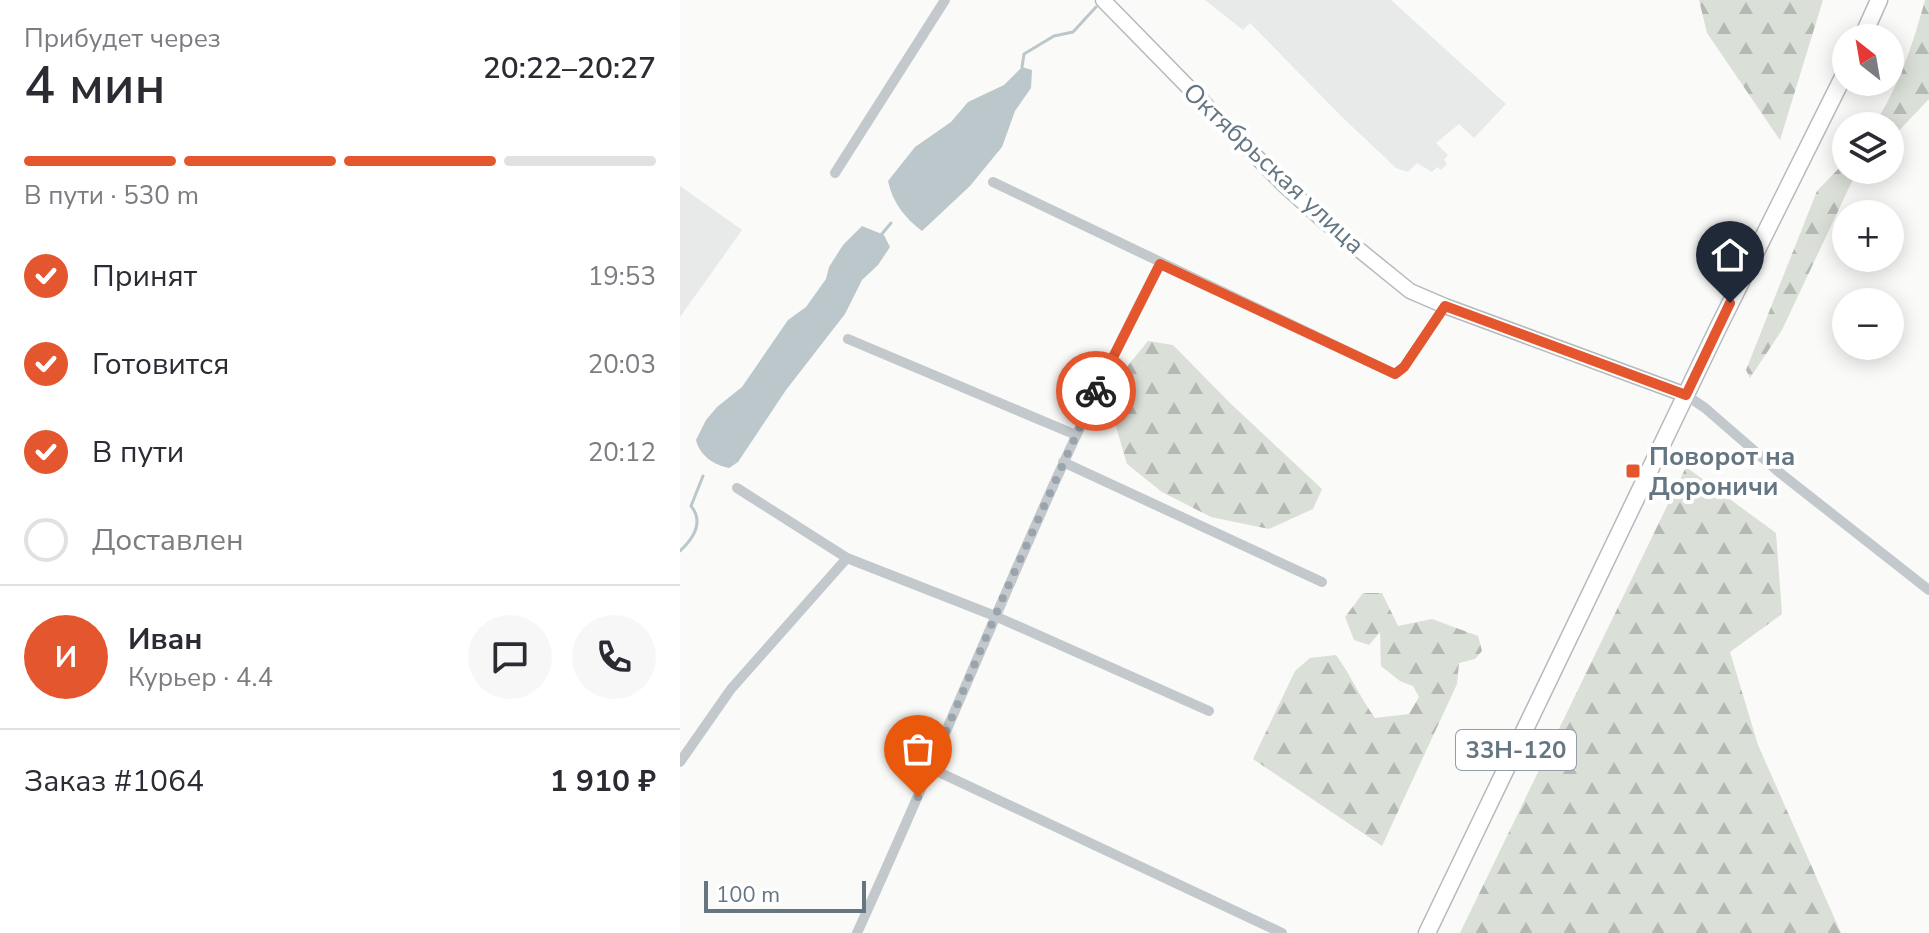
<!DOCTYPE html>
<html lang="ru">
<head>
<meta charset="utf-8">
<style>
	:root { --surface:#fff; --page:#f7f7f7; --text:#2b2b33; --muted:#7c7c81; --line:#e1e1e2; --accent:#e4572e }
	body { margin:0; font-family:"Nunito Sans",sans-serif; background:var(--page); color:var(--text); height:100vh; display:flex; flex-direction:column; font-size:30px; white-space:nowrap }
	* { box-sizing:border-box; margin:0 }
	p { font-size:26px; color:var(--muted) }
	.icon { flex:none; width:44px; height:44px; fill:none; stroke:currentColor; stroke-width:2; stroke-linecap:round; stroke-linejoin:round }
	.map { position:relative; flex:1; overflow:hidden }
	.details { display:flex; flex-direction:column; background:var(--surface); width:680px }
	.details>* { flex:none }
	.needle { width:52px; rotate:329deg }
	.controls { position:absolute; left:1152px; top:24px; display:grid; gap:16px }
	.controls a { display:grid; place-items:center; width:72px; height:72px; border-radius:50%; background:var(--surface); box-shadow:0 4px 20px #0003; font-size:40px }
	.scale { position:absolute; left:24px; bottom:20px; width:162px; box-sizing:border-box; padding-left:8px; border:4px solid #657683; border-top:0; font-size:22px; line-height:28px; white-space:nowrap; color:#657683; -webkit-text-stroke:6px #fff; paint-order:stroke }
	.pin { position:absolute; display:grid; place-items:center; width:68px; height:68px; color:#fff; margin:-82px -34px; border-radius:50% 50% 50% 0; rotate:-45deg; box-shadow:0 0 8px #0007 }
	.pin .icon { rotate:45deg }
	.courier { position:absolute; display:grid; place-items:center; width:80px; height:80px; margin:-40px; border:6px solid #e4572e; border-radius:50%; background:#fff; color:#222; box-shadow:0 2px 10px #0007 }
	.overview em { font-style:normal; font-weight:600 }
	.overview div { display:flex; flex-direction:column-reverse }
	.overview { display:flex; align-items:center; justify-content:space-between; height:136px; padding:0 24px }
	h1 { font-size:52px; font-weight:600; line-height:60px }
	.bar { display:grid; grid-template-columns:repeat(4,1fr); gap:12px 8px; align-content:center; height:96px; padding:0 24px }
	.bar i { height:10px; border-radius:6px; background:var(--line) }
	.bar .on { background:var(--accent) }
	.bar p { grid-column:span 4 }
	.line { display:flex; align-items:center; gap:20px; padding:0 24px; border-top:2px solid var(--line) }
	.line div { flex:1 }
	.round { display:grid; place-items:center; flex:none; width:84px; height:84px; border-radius:42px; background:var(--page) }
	ol { padding:0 24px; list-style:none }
	li { display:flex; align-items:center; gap:24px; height:88px }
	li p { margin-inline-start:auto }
	li .icon { padding:8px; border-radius:50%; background:var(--accent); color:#fff; stroke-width:4 }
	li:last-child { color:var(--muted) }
	li i { width:44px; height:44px; border:4px solid var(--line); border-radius:50% }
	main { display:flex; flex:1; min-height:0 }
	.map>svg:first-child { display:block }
	.built { fill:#e8e9e9 }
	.forest { fill:url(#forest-firs) }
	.water { fill:#bbc7cb }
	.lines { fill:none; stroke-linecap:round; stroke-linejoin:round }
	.stream { stroke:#bbc7cb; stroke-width:3 }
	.secondary-casing { stroke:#b3babf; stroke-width:17 }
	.primary-casing { stroke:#b5babe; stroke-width:19 }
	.street { stroke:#c3c8cc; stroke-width:10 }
	.secondary { stroke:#fff; stroke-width:14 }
	.primary { stroke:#fff; stroke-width:16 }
	.done { stroke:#99a4ac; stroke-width:8; stroke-dasharray:0 14.4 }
	.route { stroke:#e4572e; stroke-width:10 }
	.poi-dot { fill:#e4572e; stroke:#fff; stroke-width:3 }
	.labels { text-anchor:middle; stroke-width:8; stroke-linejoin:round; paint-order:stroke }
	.shield { fill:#fff; stroke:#939fa8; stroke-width:2 }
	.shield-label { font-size:24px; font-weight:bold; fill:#657683 }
	.street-label { font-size:26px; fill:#657683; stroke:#fff }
	.poi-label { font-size:26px; font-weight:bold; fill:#657683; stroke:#fff; text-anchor:start }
</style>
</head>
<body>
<main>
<section class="details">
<div class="overview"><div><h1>4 мин</h1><p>Прибудет через</p></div><em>20:22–20:27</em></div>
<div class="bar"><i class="on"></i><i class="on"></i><i class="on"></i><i></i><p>В пути · 530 m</p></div>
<ol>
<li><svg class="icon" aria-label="check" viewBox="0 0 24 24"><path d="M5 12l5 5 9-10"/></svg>Принят<p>19:53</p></li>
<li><svg class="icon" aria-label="check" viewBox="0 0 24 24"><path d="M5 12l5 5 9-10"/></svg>Готовится<p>20:03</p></li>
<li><svg class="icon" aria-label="check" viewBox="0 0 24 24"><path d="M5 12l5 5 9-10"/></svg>В пути<p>20:12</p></li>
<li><i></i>Доставлен</li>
</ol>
<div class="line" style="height:144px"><b class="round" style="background:var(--accent);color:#fff">И</b><div><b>Иван</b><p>Курьер · 4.4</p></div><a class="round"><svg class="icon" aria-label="chat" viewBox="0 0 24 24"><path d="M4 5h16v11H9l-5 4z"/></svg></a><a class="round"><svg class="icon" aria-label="phone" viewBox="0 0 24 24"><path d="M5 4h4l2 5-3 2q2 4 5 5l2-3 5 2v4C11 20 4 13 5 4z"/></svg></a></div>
<div class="line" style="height:104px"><div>Заказ #1064</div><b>1 910 ₽</b></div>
</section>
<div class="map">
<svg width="1249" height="933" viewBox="0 0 1249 933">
	<defs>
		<pattern id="forest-firs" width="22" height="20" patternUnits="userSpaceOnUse" patternTransform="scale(2)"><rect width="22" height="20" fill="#dadfd7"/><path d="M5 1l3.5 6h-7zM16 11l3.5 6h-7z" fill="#b4b9b4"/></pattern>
	</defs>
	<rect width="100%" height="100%" fill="#fafaf8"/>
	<!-- built -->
	<g class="built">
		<polygon points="525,0 711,0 826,104 794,138 779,124 756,143 768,155 764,160 767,164 761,170 757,167 752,172 737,163 728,172 716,168 661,116 570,23 563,30"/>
		<polygon points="0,186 62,230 0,317"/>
	</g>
	<!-- forest -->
	<g class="forest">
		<polygon points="1019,0 1143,0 1100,140 1027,33"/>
		<path d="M1245,0H1249V99L1210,140V126H1193C1219,87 1233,44 1245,0Z"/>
		<polygon points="1166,161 1166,170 1181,170 1174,177 1102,330 1070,378 1066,370 1137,191"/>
		<polygon points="468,341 493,345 550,403 642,489 633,509 589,529 531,517 482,492 447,464 430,406 441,374"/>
		<polygon points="1006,467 1096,533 1102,614 1050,652 1078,745 1161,933 780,933"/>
		<path d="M683,593H702L718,626L752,619L798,636L802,651L795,659L779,663L777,684L702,846L573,759L615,671L630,658L656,655C671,675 680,698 695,718L729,714L739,697L733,686L720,681L701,666L700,632L689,645L674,640L665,617Z"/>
	</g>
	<!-- water -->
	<g class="water">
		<path d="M342,67L352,70L351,88L335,111L322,147L290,186L242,231C224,217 213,203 208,181L235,147L271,122L288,102L324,85Z"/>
		<path d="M182,226L204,235L210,247L198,265L182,280L165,314L106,390L58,462L49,468C34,465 20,456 16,440L26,420L37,407L62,387L108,320L126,307L146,279L149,267L163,245Z"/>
	</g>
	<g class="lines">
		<!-- stream -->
		<g class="stream">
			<polyline points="342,67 344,54 374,36 393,32 416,7"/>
			<polyline points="201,235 211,223"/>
			<path d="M0,551C14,538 24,522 11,506L23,476"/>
		</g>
		<defs>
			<polyline id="secondary" points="423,0 604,185 645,222 730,291 765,306 1006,395"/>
			<g id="primary">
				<polyline points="1182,38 1199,0"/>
				<polyline points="747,933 1038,328 1166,71"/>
			</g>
		</defs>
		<!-- secondary casing -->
		<use href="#secondary" class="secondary-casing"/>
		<!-- primary casing -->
		<use href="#primary" class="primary-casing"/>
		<!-- street -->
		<g class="street">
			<polyline points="155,173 265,0"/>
			<polyline points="313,182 715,374 724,367 765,306"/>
			<polyline points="168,339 396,435"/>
			<polyline points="1006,395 1025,408 1100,473 1249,590"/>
			<polyline points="383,462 642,582"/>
			<polyline points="57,488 167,558 315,616 529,711"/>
			<polyline points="0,762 51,689 167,558"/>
			<polyline points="250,768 602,933"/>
			<path d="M177,933C279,710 367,481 480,264"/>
		</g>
		<!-- secondary -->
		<use href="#secondary" class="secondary"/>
		<!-- primary -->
		<use href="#primary" class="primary"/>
	</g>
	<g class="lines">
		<!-- done -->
		<polyline class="done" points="238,797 325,593 416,391"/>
		<!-- route -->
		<polyline class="route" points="416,391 480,264 715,374 724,367 765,306 1006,395 1050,303"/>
	</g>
	<!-- markers -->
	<rect class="poi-dot" x="945" y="463" width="16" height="16" rx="4"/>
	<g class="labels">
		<!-- shield labels -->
		<rect class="shield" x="776" y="730" width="120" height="40" rx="6"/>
		<g class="shield-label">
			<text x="836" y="758">33Н-120</text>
		</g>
		<!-- street labels -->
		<g class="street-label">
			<text transform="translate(594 168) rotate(43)" y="9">Октябрьская улица</text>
		</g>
		<!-- poi labels -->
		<g class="poi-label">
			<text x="969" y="465">Поворот на<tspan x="969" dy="30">Дороничи</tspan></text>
		</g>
	</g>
</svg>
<div class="controls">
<a><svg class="needle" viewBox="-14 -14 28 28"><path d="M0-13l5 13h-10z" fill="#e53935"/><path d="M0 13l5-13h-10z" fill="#7c7c81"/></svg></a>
<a><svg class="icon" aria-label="layers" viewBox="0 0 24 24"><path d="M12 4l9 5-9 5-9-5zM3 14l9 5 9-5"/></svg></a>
<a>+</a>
<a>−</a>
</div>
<div class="scale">100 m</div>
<div class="pin" style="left:238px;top:797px;background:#ea580c"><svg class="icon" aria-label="bag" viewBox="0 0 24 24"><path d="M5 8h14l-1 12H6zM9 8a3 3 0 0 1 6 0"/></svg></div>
<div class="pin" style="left:1050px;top:303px;background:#1f2937"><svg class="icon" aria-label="home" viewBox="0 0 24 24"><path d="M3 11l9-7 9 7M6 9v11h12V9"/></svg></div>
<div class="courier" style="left:416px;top:391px"><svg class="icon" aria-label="bike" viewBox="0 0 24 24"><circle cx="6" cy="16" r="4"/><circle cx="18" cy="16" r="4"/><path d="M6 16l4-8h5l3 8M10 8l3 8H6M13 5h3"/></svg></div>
</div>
</main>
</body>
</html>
